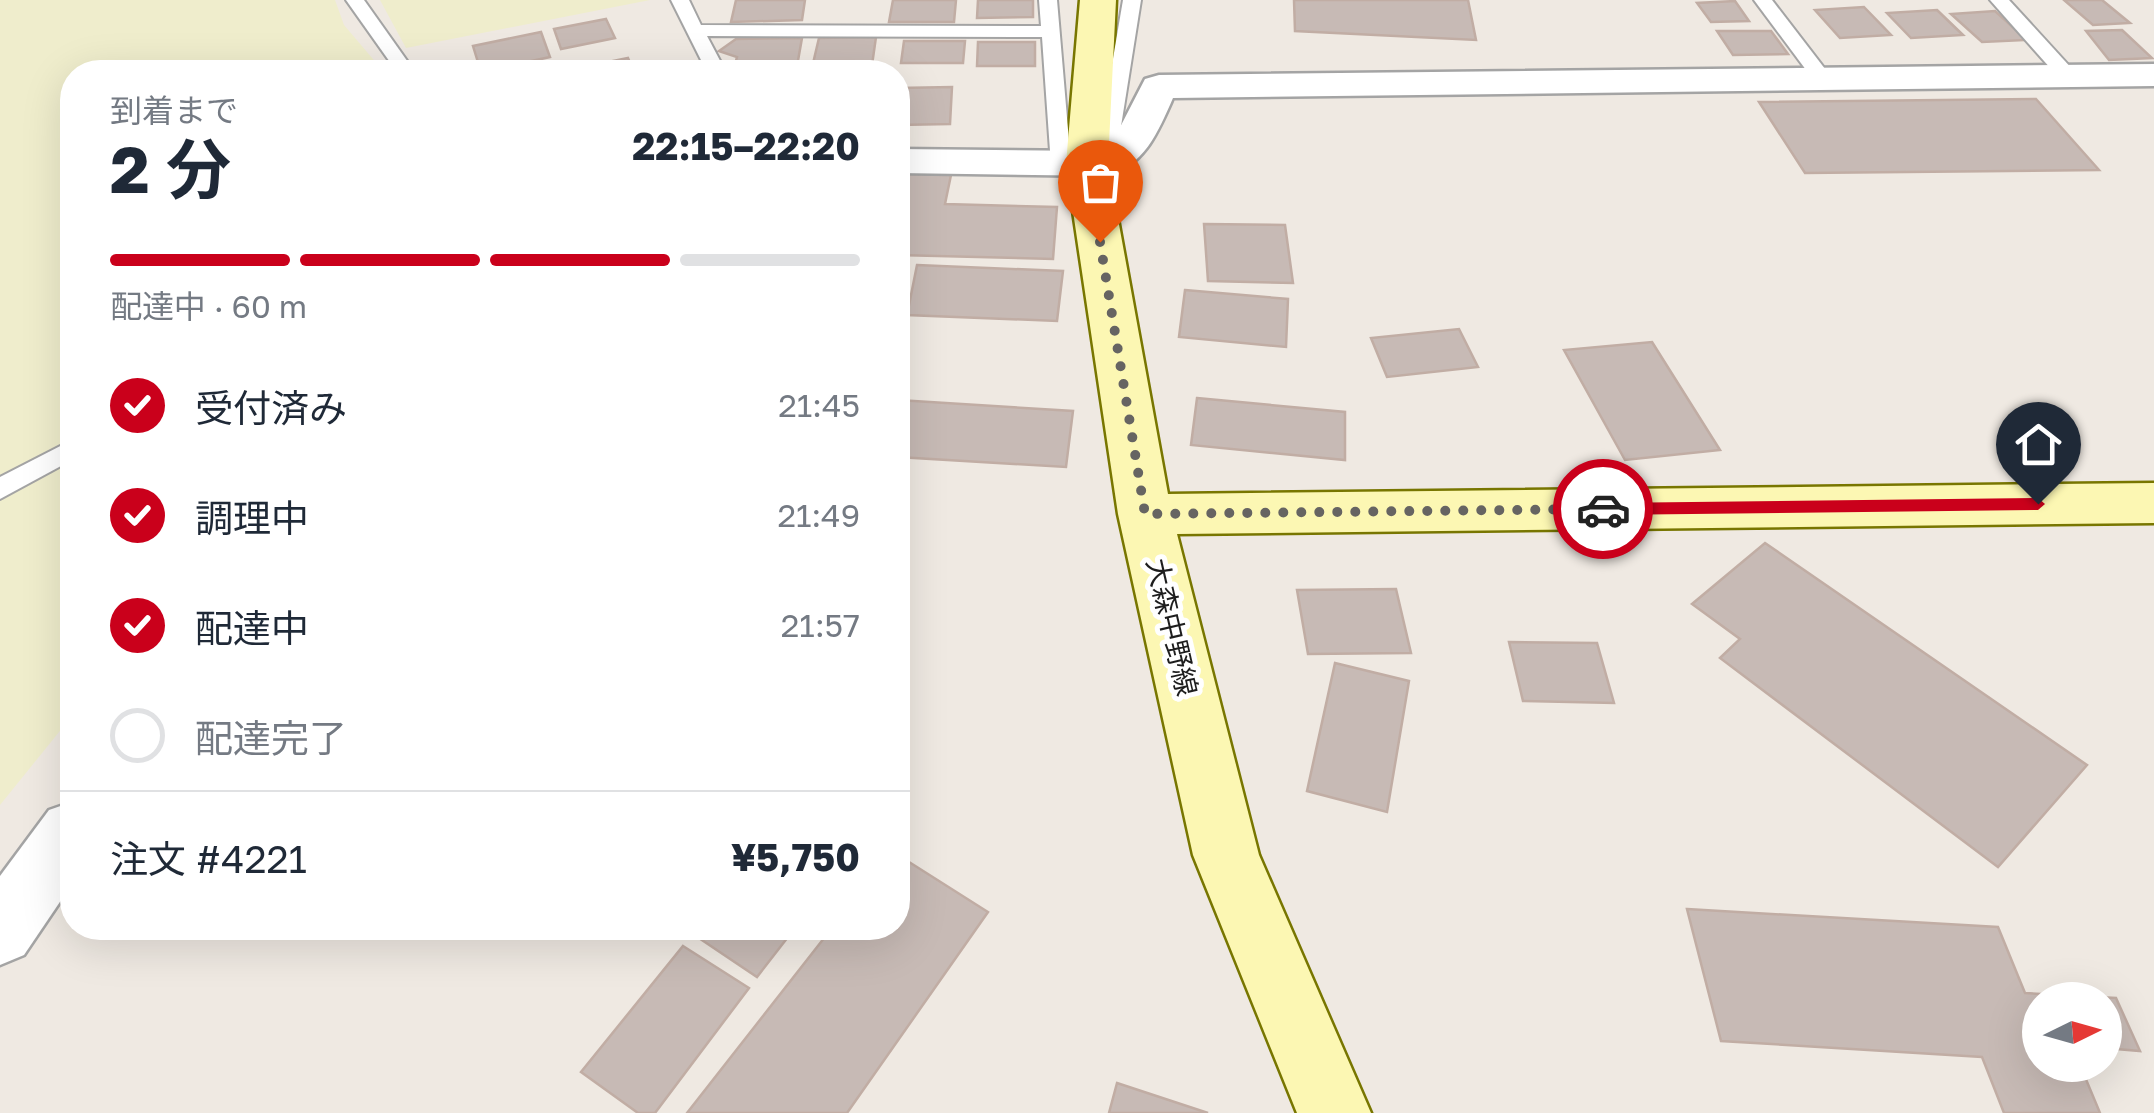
<!DOCTYPE html>
<html lang="ja">
<head>
<meta charset="utf-8">
<style>
	:root { --surface:#fff; --page:#f6f6f7; --text:#1f2937; --muted:#747a83; --line:#e0e1e3; --accent:#ca001b }
	body { margin:0; font-family:"Golos Text","Noto Sans JP",sans-serif; background:var(--page); color:var(--text); height:100vh; display:flex; flex-direction:column; font-size:38px; white-space:nowrap }
	* { box-sizing:border-box; margin:0 }
	p { font-size:32px; color:var(--muted) }
	.icon { flex:none; width:55px; height:55px; fill:none; stroke:currentColor; stroke-width:2; stroke-linecap:round; stroke-linejoin:round }
	.map { position:relative; flex:1; overflow:hidden }
	.panel { position:absolute; left:60px; top:60px; width:850px; height:880px; display:flex; flex-direction:column; background:var(--surface); border-radius:40px; box-shadow:0 10px 40px #0002 }
	.panel>* { flex:none }
	.needle { width:65px; rotate:85deg }
	.fabs { position:absolute; left:2022px; top:982px; display:grid; gap:20px }
	.fabs a { display:grid; place-items:center; width:100px; height:100px; border-radius:50%; background:var(--surface); box-shadow:0 10px 40px #0002; font-size:50px }
	.pin { position:absolute; display:grid; place-items:center; width:85px; height:85px; color:#fff; margin:-102px -42px; border-radius:50% 50% 50% 0; rotate:-45deg; box-shadow:0 0 10px #0007 }
	.pin .icon { rotate:45deg }
	.courier { position:absolute; display:grid; place-items:center; width:100px; height:100px; margin:-50px; border:8px solid #ca001b; border-radius:50%; background:#fff; color:#222; box-shadow:0 2px 12px #0007 }
	.head em { font-style:normal; font-weight:700 }
	.head div { display:flex; flex-direction:column-reverse }
	.head { display:flex; align-items:center; justify-content:space-between; height:170px; padding:0 50px }
	h1 { font-size:65px; font-weight:700; line-height:75px }
	.bar { display:grid; grid-template-columns:repeat(4,1fr); gap:15px 10px; align-content:center; height:120px; padding:0 50px }
	.bar i { height:12px; border-radius:8px; background:var(--line) }
	.bar .current { background:var(--accent) }
	.bar p { grid-column:span 4 }
	.line { display:flex; align-items:center; gap:25px; padding:0 50px; border-top:2px solid var(--line) }
	.line div { flex:1 }
	ol { padding:0 50px; list-style:none }
	li { display:flex; align-items:center; gap:30px; height:110px }
	li p { margin-inline-start:auto }
	li .icon { padding:10px; border-radius:50%; background:var(--accent); color:#fff; stroke-width:4 }
	li:last-child { color:var(--muted) }
	li i { width:55px; height:55px; border:5px solid var(--line); border-radius:50% }
	.map>svg:first-child { display:block }
	.farmland { fill:#efedcc }
	.building { fill:#c7bab5; stroke:#c1ada4; stroke-width:2.5 }
	.lines { fill:none; stroke-linecap:round; stroke-linejoin:round }
	.lane-casing { stroke:#a4a4a4; stroke-width:4 }
	.street-casing { stroke:#a4a4a4; stroke-width:5 }
	.secondary-casing { stroke:#787600; stroke-width:5 }
	.lane { fill:#fff; fill-rule:evenodd }
	.street { fill:#fff; fill-rule:evenodd }
	.secondary { fill:#fcf7b3; fill-rule:evenodd }
	.route { fill:#ca001b }
	.done { stroke:#666462; stroke-width:10; stroke-dasharray:0 18 }
	.labels { text-anchor:middle; stroke-width:10; stroke-linejoin:round; paint-order:stroke }
	.street-label { font-size:28px; fill:#1d1d1d; stroke:#fff }
</style>
</head>
<body>
<div class="map">
<svg width="2154" height="1113" viewBox="0 0 2154 1113">
	<rect width="100%" height="100%" fill="#efe9e2"/>
	<!-- farmland -->
	<g class="farmland">
		<polygon points="0,0 335,0 344,25 384,72 72,72 72,716 0,805"/>
		<polygon points="380,0 650,0 406,48"/>
	</g>
	<!-- building -->
	<g class="building">
		<polygon points="736,0 805,0 802,20 731,22"/>
		<polygon points="893,0 956,0 954,22 889,22"/>
		<polygon points="978,0 1033,0 1033,17 977,18"/>
		<polygon points="1294,0 1468,0 1476,40 1295,31"/>
		<polygon points="2064,0 2102,0 2130,23 2093,25"/>
		<polygon points="1735,1 1749,21 1711,22 1697,3"/>
		<polygon points="1864,7 1891,35 1840,38 1815,10"/>
		<polygon points="1937,10 1963,35 1911,38 1887,13"/>
		<polygon points="1995,11 2027,40 1982,42 1951,14"/>
		<polygon points="606,19 615,38 561,49 554,29"/>
		<polygon points="2122,30 2152,58 2109,60 2086,31"/>
		<polygon points="1717,31 1771,31 1788,54 1733,55"/>
		<polygon points="541,32 550,57 481,72 473,46"/>
		<polygon points="876,37 871,72 811,72 819,38"/>
		<polygon points="802,38 796,72 733,72 737,57 719,51 736,39"/>
		<polygon points="904,41 965,41 963,63 901,63"/>
		<polygon points="978,42 1035,42 1035,66 977,66"/>
		<polygon points="628,58 634,72 559,72"/>
		<polygon points="952,87 950,124 898,125 898,88"/>
		<polygon points="2036,99 2099,170 1805,173 1759,102"/>
		<polygon points="898,174 951,175 945,204 1057,207 1053,259 898,255"/>
		<polygon points="1204,224 1285,225 1293,283 1208,281"/>
		<polygon points="917,265 1063,271 1057,321 907,315"/>
		<polygon points="1185,290 1288,299 1286,347 1179,337"/>
		<polygon points="1459,329 1478,367 1387,377 1371,338"/>
		<polygon points="1652,342 1720,450 1625,460 1564,350"/>
		<polygon points="1197,398 1345,412 1345,460 1191,445"/>
		<polygon points="898,400 1073,411 1066,467 898,457"/>
		<polygon points="1765,543 2087,765 1998,867 1720,658 1740,639 1692,604"/>
		<polygon points="1396,589 1411,653 1308,654 1297,590"/>
		<polygon points="1509,642 1597,643 1614,703 1523,701"/>
		<polygon points="1335,663 1409,681 1387,812 1307,791"/>
		<polygon points="898,855 988,912 847,1113 687,1113 832,928 898,928"/>
		<polygon points="1687,909 1998,927 2025,993 2116,998 2140,1051 2105,1048 2105,1000 2040,1000 2040,1065 2080,1065 2100,1113 2004,1113 1982,1057 1721,1041"/>
		<polygon points="684,928 795,928 757,977"/>
		<polygon points="683,946 749,988 655,1113 638,1113 581,1072"/>
		<polygon points="1117,1083 1208,1113 1109,1113"/>
	</g>
	<g class="lines">
		<defs>
			<g id="lane">
				<polygon points="346,0 364,0 415,72 397,72"/>
				<polygon points="671,0 689,0 701,25 1041,26 1039,0 1057,0 1071,165 1061,171 1051,165 1042,37 707,36 726,72 707,72"/>
				<polygon points="1123,0 1141,0 1115,164 1105,170 1095,164"/>
				<polygon points="1754,0 1772,0 1832,78 1829,82 1815,82"/>
				<polygon points="1990,0 2009,0 2074,71 2074,79 2060,79"/>
				<polygon points="72,440 72,460 0,499 0,477"/>
			</g>
			<g id="street">
				<path d="M2154,64V86L1173,98C1158,132 1144,167 1105,176L898,173V149L1095,151L1116,135L1145,79L1159,75Z"/>
				<polygon points="72,802 72,884 24,955 0,965 0,876 49,810"/>
			</g>
			<polygon id="secondary" points="1080,0 1116,0 1108,164 1168,494 2154,483 2154,523 1177,534 1259,855 1371,1113 1297,1113 1193,855 1118,514 1066,164"/>
		</defs>
		<!-- lane casing -->
		<use href="#lane" class="lane-casing"/>
		<!-- street casing -->
		<use href="#street" class="street-casing"/>
		<!-- secondary casing -->
		<use href="#secondary" class="secondary-casing"/>
		<!-- lane -->
		<use href="#lane" class="lane"/>
		<!-- street -->
		<use href="#street" class="street"/>
		<!-- secondary -->
		<use href="#secondary" class="secondary"/>
	</g>
	<!-- route -->
	<polygon class="route" points="2038,498 2045,504 2038,510 1603,515 1595,509 1603,503"/>
	<g class="lines">
		<!-- done -->
		<polyline class="done" points="1100,242 1145,514 1603,509"/>
	</g>
	<g class="labels">
		<!-- street labels -->
		<g class="street-label">
			<text transform="translate(1172 627) rotate(77)" y="10">大森中野線</text>
		</g>
	</g>
</svg>
<div class="fabs">
<a><svg class="needle" viewBox="-14 -14 28 28"><path d="M0-13l5 13h-10z" fill="#e53935"/><path d="M0 13l5-13h-10z" fill="#747a83"/></svg></a>
</div>
<div class="pin" style="left:1100px;top:242px;background:#ea580c"><svg class="icon" aria-label="bag" viewBox="0 0 24 24"><path d="M5 8h14l-1 12H6zM9 8a3 3 0 0 1 6 0"/></svg></div>
<div class="pin" style="left:2038px;top:504px;background:#1f2937"><svg class="icon" aria-label="home" viewBox="0 0 24 24"><path d="M3 11l9-7 9 7M6 9v11h12V9"/></svg></div>
<div class="courier" style="left:1603px;top:509px"><svg class="icon" aria-label="car" viewBox="0 0 24 24"><path d="M5 17H2v-5l4-1 3-4h7l3 4 3 1v5h-3M9 17h6M6 11h13"/><circle cx="7" cy="17" r="2"/><circle cx="17" cy="17" r="2"/></svg></div>
<section class="panel">
<div class="head"><div><h1>2 分</h1><p>到着まで</p></div><em>22:15–22:20</em></div>
<div class="bar"><i class="current"></i><i class="current"></i><i class="current"></i><i></i><p>配達中 · 60 m</p></div>
<ol>
<li><svg class="icon" aria-label="check" viewBox="0 0 24 24"><path d="M5 12l5 5 9-10"/></svg>受付済み<p>21:45</p></li>
<li><svg class="icon" aria-label="check" viewBox="0 0 24 24"><path d="M5 12l5 5 9-10"/></svg>調理中<p>21:49</p></li>
<li><svg class="icon" aria-label="check" viewBox="0 0 24 24"><path d="M5 12l5 5 9-10"/></svg>配達中<p>21:57</p></li>
<li><i></i>配達完了</li>
</ol>
<div class="line" style="height:130px"><div>注文 #4221</div><b>¥5,750</b></div>
</section>
</div>
</body>
</html>
